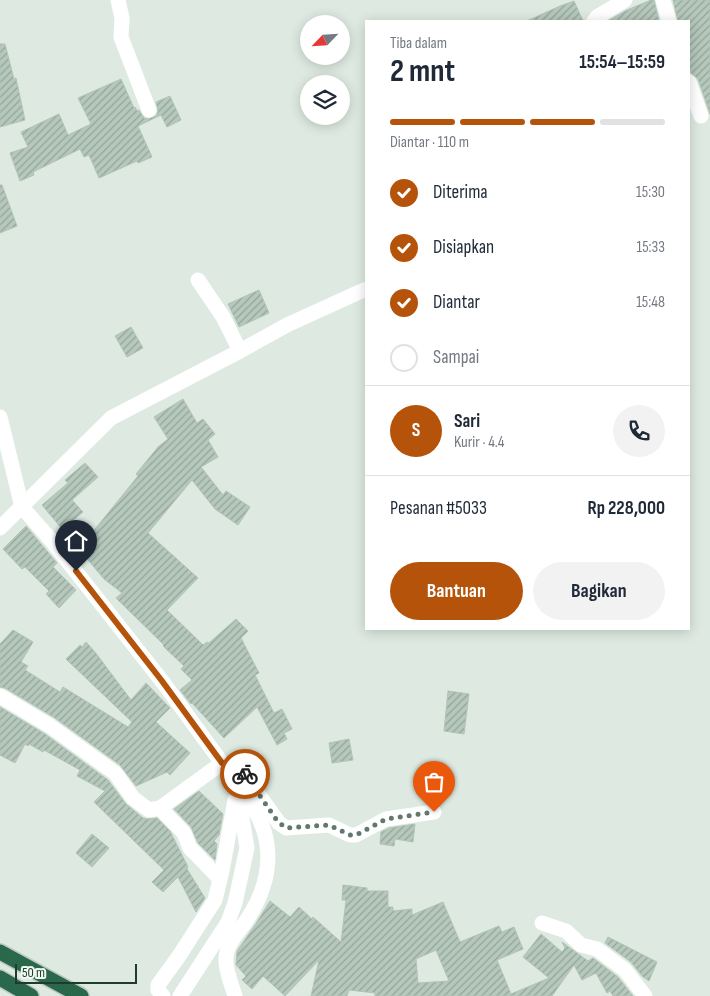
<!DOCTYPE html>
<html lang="id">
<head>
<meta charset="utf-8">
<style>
	:root { --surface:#fff; --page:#f2f2f3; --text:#1f2937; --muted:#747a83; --line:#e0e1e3; --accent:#b45309 }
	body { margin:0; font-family:"Sofia Sans Condensed",sans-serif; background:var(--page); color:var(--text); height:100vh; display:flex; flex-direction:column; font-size:19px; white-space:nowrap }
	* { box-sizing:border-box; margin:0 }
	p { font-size:16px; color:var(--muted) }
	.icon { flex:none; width:28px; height:28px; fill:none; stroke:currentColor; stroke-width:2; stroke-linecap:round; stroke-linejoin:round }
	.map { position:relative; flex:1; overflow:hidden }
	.sheet { position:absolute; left:365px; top:20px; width:325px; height:610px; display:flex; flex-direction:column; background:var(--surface); border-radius:0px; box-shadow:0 2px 12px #0003 }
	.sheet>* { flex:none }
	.needle { width:32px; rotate:245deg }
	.controls { position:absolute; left:300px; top:15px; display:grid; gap:10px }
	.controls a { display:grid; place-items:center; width:50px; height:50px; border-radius:50%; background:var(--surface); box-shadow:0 2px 12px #0003; font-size:25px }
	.scale { position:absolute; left:15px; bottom:12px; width:122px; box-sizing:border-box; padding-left:5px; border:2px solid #1e3b2b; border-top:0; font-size:14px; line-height:18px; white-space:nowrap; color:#1e3b2b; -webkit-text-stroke:4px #eef7f0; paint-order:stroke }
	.pin { position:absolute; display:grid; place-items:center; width:42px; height:42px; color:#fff; margin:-51px -21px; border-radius:50% 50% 50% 0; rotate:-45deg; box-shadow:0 0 5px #0007 }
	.pin .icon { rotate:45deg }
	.courier { position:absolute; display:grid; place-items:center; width:50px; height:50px; margin:-25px; border:4px solid #b45309; border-radius:50%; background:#fff; color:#222; box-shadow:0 1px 6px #0007 }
	.summary em { font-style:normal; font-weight:700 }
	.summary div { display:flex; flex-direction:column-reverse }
	.summary { display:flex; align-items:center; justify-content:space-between; height:85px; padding:0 25px }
	h1 { font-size:32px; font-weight:700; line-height:38px }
	.bar { display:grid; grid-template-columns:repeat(4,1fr); gap:8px 5px; align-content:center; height:60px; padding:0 25px }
	.bar i { height:6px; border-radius:4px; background:var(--line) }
	.bar .active { background:var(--accent) }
	.bar p { grid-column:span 4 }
	.line { display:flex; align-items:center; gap:12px; padding:0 25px; border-top:1px solid var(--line) }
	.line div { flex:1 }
	.round { display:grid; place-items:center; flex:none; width:52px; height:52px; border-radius:26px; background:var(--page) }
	ol { padding:0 25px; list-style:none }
	li { display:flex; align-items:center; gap:15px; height:55px }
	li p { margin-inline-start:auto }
	li .icon { padding:5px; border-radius:50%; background:var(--accent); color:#fff; stroke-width:4 }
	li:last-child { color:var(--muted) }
	li i { width:28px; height:28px; border:2px solid var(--line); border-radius:50% }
	.cta { display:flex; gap:10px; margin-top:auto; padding:10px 25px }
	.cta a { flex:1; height:58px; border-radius:30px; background:var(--accent); color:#fff; font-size:20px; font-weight:700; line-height:58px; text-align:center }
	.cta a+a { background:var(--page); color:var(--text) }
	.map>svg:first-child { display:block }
	.building { fill:url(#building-hatch); stroke:#b0c4b6; fill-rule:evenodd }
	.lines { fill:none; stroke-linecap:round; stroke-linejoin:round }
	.highway-casing { stroke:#c0c8c4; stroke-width:18 }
	.minor { stroke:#fff; stroke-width:15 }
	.highway { stroke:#29684a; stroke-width:15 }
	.done { stroke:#61786b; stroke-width:5; stroke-dasharray:0 9 }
	.route { stroke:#b45309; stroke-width:6 }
</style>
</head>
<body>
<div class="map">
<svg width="710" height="996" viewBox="0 0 710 996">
	<defs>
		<pattern id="building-hatch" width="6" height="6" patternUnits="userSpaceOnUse" patternTransform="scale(1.25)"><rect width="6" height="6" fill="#b6c8bc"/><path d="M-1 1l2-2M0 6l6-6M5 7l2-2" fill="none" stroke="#93a499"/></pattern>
	</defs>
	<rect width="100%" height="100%" fill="#deeae1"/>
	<!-- building -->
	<g class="building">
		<polygon points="651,0 654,0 659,21 608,21 627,10"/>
		<polygon points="673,0 710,0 710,114 698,79 691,73 689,68 689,21 678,21"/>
		<polygon points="574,1 583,21 527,21 560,6"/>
		<polygon points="0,44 5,44 14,79 16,78 25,120 0,127"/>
		<polygon points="121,79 134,108 135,107 137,111 139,110 144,118 148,119 156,116 158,111 156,102 170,96 181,120 167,127 161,115 138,126 152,157 138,163 137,161 99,178 89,155 84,157 80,149 33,172 34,175 20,181 10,153 28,147 21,132 59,114 68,135 91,124 78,98"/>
		<polygon points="0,185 2,185 17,226 0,233"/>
		<polygon points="259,290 269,313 239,327 228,304"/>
		<polygon points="131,327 143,348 127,357 115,336"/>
		<polygon points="183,399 197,423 203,419 215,434 208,440 218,457 201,467 223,495 226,491 250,507 238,525 215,509 192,480 148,533 198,578 167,610 203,645 207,642 209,643 236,619 248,631 241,638 259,673 255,675 274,713 282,709 292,729 284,733 287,739 277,745 257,707 224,738 192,703 191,704 180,690 192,680 181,669 184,666 163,646 164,645 116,598 122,593 104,579 79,549 138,476 136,474 158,447 168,439 154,417"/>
		<polygon points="85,463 98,477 72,500 83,512 62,529 42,505 68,483 65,480"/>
		<polygon points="26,526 57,563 53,567 76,590 59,608 46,594 49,591 25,567 22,569 3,549"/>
		<polygon points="13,630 33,642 21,662 28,666 25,670 60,692 63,687 128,727 132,722 66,659 80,645 82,647 86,642 95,652 131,700 146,683 170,708 156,722 190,753 170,775 167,772 136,786 120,765 55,718 5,688 0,687 0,644"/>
		<polygon points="448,691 469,694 464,734 444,731"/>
		<polygon points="0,707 45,734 108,780 126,804 143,818 147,819 157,818 170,831 188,867 187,869 205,898 196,912 178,877 163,892 152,882 164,870 94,802 105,791 77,776 80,770 44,750 43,752 29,744 28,746 25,744 15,763 0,755"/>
		<polygon points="349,739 353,760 332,763 329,743"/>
		<polygon points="258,760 267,779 261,782 248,764"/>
		<polygon points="199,791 223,814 219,835 214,841 217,844 215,860 198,843 191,827 174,809"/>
		<polygon points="415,824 413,842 395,839 394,846 380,844 381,832 389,828"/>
		<polygon points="92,834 109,848 92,867 76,853"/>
		<path d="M343,885L367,888V891H388V907H393V911L412,909V915L443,902L460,942L499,926L502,932L514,927L523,949L497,960L511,994L549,978L523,957L541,934L562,952L565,948L562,942L588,961L593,958L618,977L633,996H613L610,991L607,993L596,973L582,980L574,965L552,996H375V993L349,990L347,996H311L319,960L285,996L263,976L252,989L242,980L246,976L236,965L237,951L255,925L270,901L290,917L299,907L312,919L313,917L341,942L346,900H342ZM436,950L449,981L418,983L416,959Z"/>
		<polygon points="608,937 657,962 649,981 642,976 631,962 605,943"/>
	</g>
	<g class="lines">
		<defs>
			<g id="highway">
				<polyline points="0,952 81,996"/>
				<polyline points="0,978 31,996"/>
			</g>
		</defs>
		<!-- highway casing -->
		<use href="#highway" class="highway-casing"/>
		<!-- minor -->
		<g class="minor">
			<polyline points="118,0 122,18 121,37 149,110"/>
			<polyline points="663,0 669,21"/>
			<polyline points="594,21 597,17 625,0"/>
			<polyline points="689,82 701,116"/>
			<polyline points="198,280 223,317 240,351"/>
			<polyline points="0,417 22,507 51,540 162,681 222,763 237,788 247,848 235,903 228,922 180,996"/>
			<polyline points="0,528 111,418 240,351 287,325 366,289"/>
			<polyline points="0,696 50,726 115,773 133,798 149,810 160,808 222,763 238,766 279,823 286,828 329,825 350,835 356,835 386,819 434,812"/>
			<polyline points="160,808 184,833 190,848 220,879"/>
			<polyline points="542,923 566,931 581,945 597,949 625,970 645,996"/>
			<polyline points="163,996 158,990 158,985 179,956 215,900 222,871 235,800"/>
			<path d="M235,996C232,985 225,970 226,959C226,943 240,931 248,918C277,873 275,826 237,788"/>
		</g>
		<!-- highway -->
		<use href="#highway" class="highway"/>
	</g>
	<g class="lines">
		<!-- done -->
		<polyline class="done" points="245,774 278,822 286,828 329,825 350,835 356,835 386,819 434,812"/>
		<!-- route -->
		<polyline class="route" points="76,571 162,681 222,763 238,766 245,774"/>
	</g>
</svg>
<div class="controls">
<a><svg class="needle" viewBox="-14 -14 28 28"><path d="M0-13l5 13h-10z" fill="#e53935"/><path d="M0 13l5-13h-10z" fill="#747a83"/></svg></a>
<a><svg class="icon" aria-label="layers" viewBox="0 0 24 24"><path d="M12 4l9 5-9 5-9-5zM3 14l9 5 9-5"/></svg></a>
</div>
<div class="scale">50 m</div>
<div class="pin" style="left:434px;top:812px;background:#ea580c"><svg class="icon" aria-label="bag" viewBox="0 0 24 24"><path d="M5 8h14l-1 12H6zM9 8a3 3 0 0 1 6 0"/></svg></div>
<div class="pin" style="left:76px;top:571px;background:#1f2937"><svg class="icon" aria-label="home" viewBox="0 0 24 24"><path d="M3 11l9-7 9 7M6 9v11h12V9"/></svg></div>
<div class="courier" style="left:245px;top:774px"><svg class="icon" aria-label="bike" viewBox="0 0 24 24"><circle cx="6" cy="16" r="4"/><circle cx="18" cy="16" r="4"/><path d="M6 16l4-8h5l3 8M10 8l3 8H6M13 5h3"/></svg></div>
<section class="sheet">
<div class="summary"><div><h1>2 mnt</h1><p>Tiba dalam</p></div><em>15:54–15:59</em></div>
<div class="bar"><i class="active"></i><i class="active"></i><i class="active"></i><i></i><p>Diantar · 110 m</p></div>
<ol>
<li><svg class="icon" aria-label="check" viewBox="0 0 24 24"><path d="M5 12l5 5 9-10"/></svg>Diterima<p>15:30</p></li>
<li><svg class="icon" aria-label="check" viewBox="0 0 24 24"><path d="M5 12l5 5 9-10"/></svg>Disiapkan<p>15:33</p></li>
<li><svg class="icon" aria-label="check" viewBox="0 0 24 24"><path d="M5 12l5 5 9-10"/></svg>Diantar<p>15:48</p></li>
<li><i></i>Sampai</li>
</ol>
<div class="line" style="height:90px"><b class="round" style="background:var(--accent);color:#fff">S</b><div><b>Sari</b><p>Kurir · 4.4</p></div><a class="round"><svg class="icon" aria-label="phone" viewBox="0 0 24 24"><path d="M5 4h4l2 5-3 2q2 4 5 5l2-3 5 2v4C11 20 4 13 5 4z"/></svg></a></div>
<div class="line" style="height:65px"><div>Pesanan #5033</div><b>Rp 228,000</b></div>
<div class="cta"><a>Bantuan</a><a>Bagikan</a></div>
</section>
</div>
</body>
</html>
